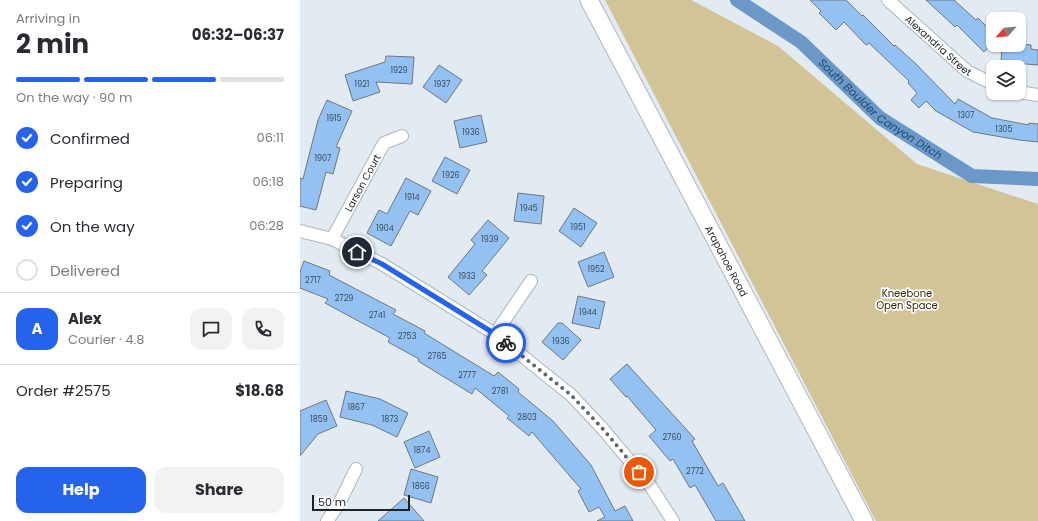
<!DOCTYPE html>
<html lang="en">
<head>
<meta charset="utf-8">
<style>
	:root { --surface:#fff; --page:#f2f2f3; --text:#2b2b33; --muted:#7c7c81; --line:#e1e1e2; --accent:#2563eb }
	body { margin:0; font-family:Poppins,sans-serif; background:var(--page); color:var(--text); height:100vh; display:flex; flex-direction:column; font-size:15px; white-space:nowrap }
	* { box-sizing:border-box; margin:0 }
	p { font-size:13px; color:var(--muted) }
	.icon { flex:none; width:22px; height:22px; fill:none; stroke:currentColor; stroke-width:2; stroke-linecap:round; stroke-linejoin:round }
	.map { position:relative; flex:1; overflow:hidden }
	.details { display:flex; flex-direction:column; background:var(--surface); width:300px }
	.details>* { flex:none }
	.needle { width:26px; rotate:243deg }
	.buttons { position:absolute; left:686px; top:12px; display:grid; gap:8px }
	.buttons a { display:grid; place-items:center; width:40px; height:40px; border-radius:8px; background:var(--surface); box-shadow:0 1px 3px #0004; font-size:20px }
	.scale { position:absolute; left:12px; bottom:10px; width:98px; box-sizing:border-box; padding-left:4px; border:2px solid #1f2124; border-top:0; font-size:11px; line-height:14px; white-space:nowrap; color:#1f2124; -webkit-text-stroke:3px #fff; paint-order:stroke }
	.pin { position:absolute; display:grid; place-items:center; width:34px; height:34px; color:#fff; margin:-17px; border:2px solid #fff; border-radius:50%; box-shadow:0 1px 4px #0007 }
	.courier { position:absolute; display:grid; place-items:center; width:40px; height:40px; margin:-20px; border:3px solid #2563eb; border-radius:50%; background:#fff; color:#222; box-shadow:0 1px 5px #0007 }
	.head em { font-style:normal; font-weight:700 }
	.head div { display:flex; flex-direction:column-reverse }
	.head { display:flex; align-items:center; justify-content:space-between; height:68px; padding:0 16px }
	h1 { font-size:26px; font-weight:700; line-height:30px }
	.bar { display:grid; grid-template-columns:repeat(4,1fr); gap:6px 4px; align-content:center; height:48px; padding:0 16px }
	.bar i { height:5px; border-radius:3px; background:var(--line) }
	.bar .active { background:var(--accent) }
	.bar p { grid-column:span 4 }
	.line { display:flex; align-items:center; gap:10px; padding:0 16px; border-top:1px solid var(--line) }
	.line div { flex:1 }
	.round { display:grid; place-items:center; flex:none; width:42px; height:42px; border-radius:12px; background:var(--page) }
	ol { padding:0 16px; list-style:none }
	li { display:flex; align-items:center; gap:12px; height:44px }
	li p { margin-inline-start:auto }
	li .icon { padding:4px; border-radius:50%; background:var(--accent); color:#fff; stroke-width:4 }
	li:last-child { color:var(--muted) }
	li i { width:22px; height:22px; border:2px solid var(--line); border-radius:50% }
	.primary-button { display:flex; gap:8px; margin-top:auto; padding:8px 16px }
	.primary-button a { flex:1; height:46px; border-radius:12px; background:var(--accent); color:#fff; font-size:16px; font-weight:700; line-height:46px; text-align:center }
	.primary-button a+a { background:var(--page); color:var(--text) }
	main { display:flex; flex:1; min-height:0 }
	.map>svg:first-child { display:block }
	.green { fill:#d3c498 }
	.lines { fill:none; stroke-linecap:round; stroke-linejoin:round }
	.canal { stroke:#6b98c6; stroke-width:14 }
	.building { fill:#93c2f2; stroke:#71777e }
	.minor-casing { stroke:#afb6be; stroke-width:14 }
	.secondary-casing { stroke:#afb6be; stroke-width:19 }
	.minor { stroke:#fff; stroke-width:12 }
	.secondary { stroke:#fff; stroke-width:17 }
	.done { stroke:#63676c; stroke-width:4; stroke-dasharray:0 7.2 }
	.route { stroke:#2563eb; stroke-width:5 }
	.labels { text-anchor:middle; stroke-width:3.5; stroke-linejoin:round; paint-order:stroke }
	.number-label { font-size:8px; fill:#3c4958 }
	.street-label { font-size:10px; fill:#1f2124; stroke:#fff }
	.park-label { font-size:10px; fill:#31280b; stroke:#fff }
	.water-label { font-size:11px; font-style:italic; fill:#194a77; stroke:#fff }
</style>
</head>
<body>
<main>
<section class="details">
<div class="head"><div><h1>2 min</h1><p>Arriving in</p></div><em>06:32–06:37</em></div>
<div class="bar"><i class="active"></i><i class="active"></i><i class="active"></i><i></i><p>On the way · 90 m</p></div>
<ol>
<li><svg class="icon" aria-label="check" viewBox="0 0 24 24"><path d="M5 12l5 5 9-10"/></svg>Confirmed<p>06:11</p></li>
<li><svg class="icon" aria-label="check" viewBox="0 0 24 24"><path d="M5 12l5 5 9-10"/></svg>Preparing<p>06:18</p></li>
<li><svg class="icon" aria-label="check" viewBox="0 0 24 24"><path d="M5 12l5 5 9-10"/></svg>On the way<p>06:28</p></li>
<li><i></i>Delivered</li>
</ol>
<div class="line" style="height:72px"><b class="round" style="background:var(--accent);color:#fff">A</b><div><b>Alex</b><p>Courier · 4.8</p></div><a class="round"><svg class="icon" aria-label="chat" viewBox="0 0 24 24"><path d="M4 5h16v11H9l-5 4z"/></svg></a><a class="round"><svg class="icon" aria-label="phone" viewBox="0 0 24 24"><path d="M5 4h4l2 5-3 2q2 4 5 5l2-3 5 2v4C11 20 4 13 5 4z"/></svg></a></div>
<div class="line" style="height:52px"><div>Order #2575</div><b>$18.68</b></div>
<div class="primary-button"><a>Help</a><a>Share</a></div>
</section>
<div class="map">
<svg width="738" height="521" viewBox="0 0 738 521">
	<rect width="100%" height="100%" fill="#e2eaf2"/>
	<!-- green -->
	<polygon class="green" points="305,0 391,0 478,46 617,164 738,204 738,521 576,521"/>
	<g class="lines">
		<!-- canal -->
		<path class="canal" id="s1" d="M437,0L501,42L580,118L672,176L738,179"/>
	</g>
	<!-- building -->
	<g class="building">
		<polygon points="510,0 546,0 562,16 563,15 594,46 595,45 615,63 655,104 658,99 692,118 729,125 729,123 738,124 738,142 719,140 673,132 636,111 626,101 619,108 611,100 617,93 608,83 609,81 569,43 566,45 544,22 536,30 519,13 521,11"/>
		<polygon points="626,0 654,0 676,20 678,18 693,33 693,43 684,52 657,25 655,27"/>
		<polygon points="719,44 731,45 731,49 738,50 738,65 701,62 702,45"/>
		<polygon points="86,56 114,57 112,84 76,82 80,92 53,101 45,75 85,62"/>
		<polygon points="139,65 162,80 146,103 123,87"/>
		<polygon points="27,100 52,111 36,147 40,148 33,174 26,172 16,210 0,206 0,178 3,179 18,120"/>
		<polygon points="181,115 187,142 160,148 154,121"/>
		<polygon points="145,157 170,170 157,194 132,181"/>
		<polygon points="106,178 131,191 118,215 110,211 91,246 67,233 79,210 87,214"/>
		<polygon points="218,193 244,196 241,224 214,221"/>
		<polygon points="274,208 297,223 281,247 259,231"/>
		<polygon points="188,220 209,238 182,271 187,275 169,295 148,277 175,244 171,240"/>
		<polygon points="304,252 314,277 288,287 278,262"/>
		<polygon points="4,261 30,271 29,275 96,310 93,314 125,331 124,333 194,376 198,372 219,389 218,392 253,421 291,465 315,511 325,506 333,521 297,521 305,517 299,507 289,512 278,491 281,489 232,432 229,436 207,418 209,416 175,388 172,394 118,361 119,359 88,342 90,338 25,303 28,299 0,288 0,272"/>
		<polygon points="278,296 305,302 299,329 272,323"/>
		<polygon points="258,323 262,323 281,340 263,360 242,342"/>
		<polygon points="327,364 395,439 392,441 418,486 423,483 445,521 416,521 395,485 390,488 373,459 370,461 349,436 356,430 327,396 326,397 310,379"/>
		<polygon points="46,391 80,399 108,413 97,437 72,425 40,417"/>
		<polygon points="26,400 37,426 18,434 0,456 0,411"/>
		<polygon points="129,431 140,457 115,468 104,442"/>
		<polygon points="111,469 138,477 131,503 104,495"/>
		<polygon points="104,498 124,521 78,521"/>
	</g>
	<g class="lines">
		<defs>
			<g id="minor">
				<path id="s2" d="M588,0L667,71L693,84"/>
				<polyline points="719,92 738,95"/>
				<polyline points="0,231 32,239 82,264 195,334 271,395 302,428 349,484 373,521"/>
				<path id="s3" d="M32,239L84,143L102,136"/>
				<polyline points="195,334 231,281"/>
				<polyline points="27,521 39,504 56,469"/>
			</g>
			<g id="secondary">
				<path id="s4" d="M289,0L564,521"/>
			</g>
		</defs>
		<!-- minor casing -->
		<use href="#minor" class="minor-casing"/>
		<!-- secondary casing -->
		<use href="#secondary" class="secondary-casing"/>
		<!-- minor -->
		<use href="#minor" class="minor"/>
		<!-- secondary -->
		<use href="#secondary" class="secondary"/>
	</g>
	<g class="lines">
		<!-- done -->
		<polyline class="done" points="206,343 271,395 302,428 339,472"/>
		<!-- route -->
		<polyline class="route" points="57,252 82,264 195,334 206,343"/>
	</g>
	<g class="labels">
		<!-- number labels -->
		<g class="number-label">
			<text x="99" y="73">1929</text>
			<text x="62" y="87">1921</text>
			<text x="142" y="87">1937</text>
			<text x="666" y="118">1307</text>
			<text x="34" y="121">1915</text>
			<text x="704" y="132">1305</text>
			<text x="171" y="135">1936</text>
			<text x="23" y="161">1907</text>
			<text x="151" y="178">1926</text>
			<text x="112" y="200">1914</text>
			<text x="229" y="211">1945</text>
			<text x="278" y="230">1951</text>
			<text x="85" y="231">1904</text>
			<text x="190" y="242">1939</text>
			<text x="296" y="272">1952</text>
			<text x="167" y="279">1933</text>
			<text x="13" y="283">2717</text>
			<text x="44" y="301">2729</text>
			<text x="288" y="315">1944</text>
			<text x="77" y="318">2741</text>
			<text x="107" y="339">2753</text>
			<text x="261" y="344">1936</text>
			<text x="137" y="359">2765</text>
			<text x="167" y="378">2777</text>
			<text x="200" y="394">2781</text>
			<text x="56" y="410">1867</text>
			<text x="227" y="420">2803</text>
			<text x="19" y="422">1859</text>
			<text x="90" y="422">1873</text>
			<text x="372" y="440">2760</text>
			<text x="122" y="453">1874</text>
			<text x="395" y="474">2772</text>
			<text x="121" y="489">1866</text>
		</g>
		<!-- street labels -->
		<g class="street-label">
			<text dy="4" stroke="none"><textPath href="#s2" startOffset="68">Alexandria Street</textPath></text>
			<text dy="4" stroke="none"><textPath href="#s3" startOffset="64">Larson Court</textPath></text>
			<text dy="4" stroke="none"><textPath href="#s4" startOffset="295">Arapahoe Road</textPath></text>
		</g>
		<!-- park labels -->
		<g class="park-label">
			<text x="607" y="297">Kneebone<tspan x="607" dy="12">Open Space</tspan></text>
		</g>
		<!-- water labels -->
		<g class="water-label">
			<text dy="4" stroke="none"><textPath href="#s1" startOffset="181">South Boulder Canyon Ditch</textPath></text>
		</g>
	</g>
</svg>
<div class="buttons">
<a><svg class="needle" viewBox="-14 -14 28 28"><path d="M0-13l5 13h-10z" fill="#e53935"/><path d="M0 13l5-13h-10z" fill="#7c7c81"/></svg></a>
<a><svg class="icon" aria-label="layers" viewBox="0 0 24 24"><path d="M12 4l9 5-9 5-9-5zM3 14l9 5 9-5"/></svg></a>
</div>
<div class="scale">50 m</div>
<div class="pin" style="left:339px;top:472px;background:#ea580c"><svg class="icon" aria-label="bag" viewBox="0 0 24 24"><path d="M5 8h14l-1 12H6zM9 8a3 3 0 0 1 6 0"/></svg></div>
<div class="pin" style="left:57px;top:252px;background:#1f2937"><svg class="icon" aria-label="home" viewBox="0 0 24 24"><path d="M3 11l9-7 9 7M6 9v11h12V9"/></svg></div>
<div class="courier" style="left:206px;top:343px"><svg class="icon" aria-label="bike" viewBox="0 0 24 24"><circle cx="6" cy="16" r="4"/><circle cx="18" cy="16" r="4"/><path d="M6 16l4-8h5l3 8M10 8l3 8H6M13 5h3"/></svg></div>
</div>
</main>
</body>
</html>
